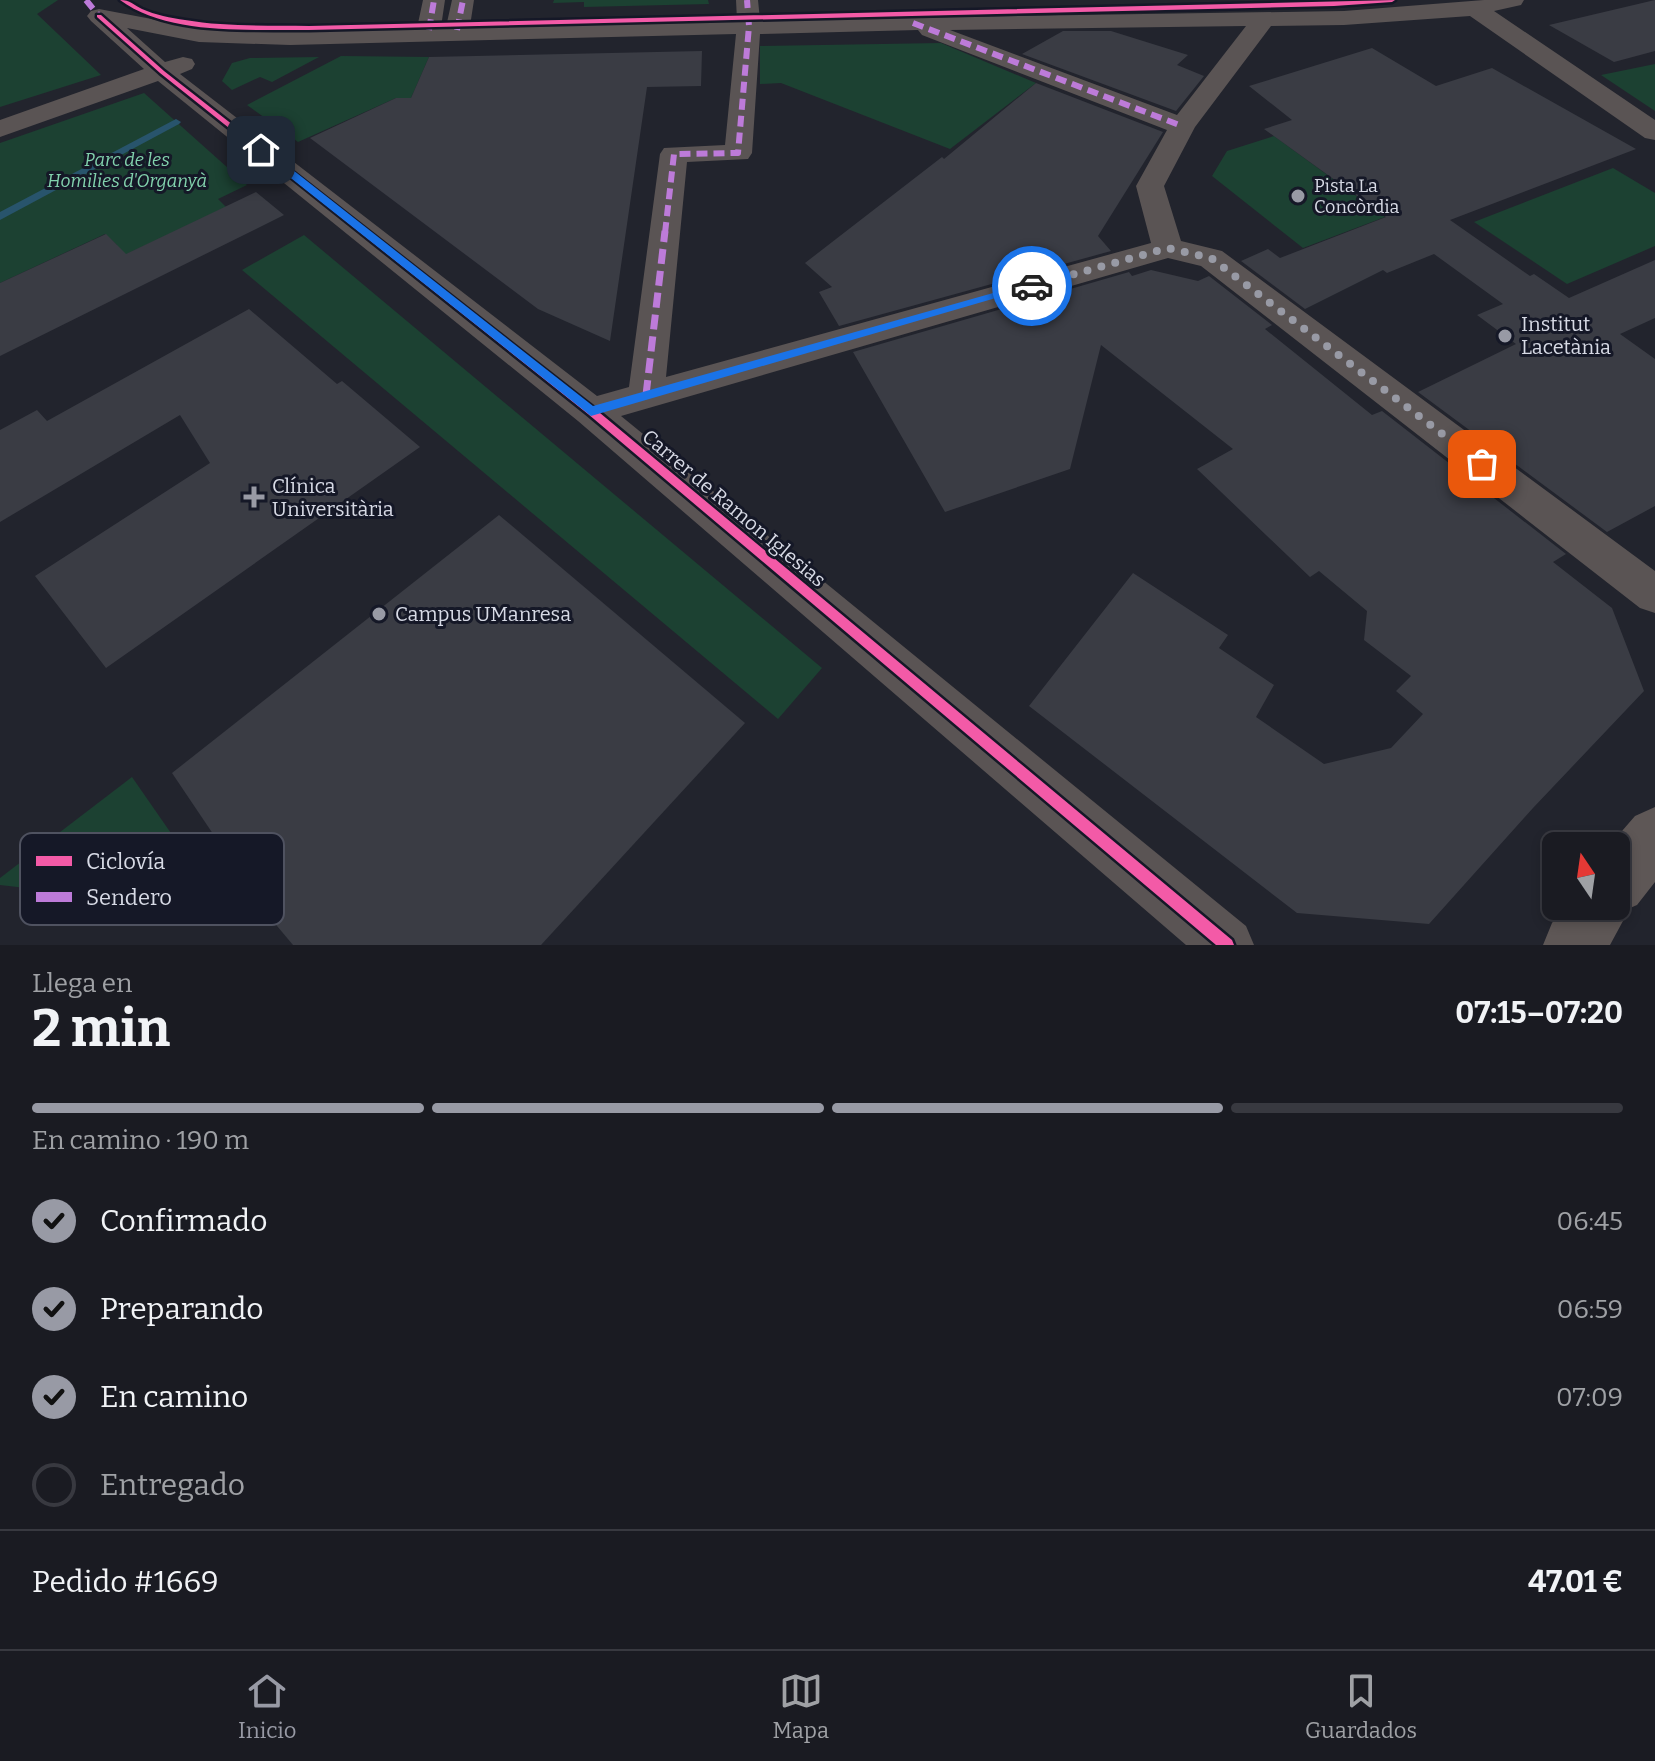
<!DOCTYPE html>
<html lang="es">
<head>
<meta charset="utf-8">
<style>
	:root { --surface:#1a1b22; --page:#27282f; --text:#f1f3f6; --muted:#9fa1a5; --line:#383940; --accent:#989aa5 }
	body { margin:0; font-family:Bitter,serif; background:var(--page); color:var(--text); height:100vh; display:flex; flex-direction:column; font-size:30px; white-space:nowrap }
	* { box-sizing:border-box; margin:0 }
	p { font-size:26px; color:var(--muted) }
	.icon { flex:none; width:44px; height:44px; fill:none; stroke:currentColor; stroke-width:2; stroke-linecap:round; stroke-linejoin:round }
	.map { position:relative; height:945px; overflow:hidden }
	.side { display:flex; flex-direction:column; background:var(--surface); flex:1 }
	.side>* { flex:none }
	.needle { width:52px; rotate:347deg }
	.tools { position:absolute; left:1542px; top:832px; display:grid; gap:16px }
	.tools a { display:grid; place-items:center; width:88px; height:88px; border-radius:12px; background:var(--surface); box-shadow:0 4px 12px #0003,0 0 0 2px var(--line); font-size:40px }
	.pin { position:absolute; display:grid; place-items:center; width:68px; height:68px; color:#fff; margin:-34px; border-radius:16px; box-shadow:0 4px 12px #0006 }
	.courier { position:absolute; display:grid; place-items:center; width:80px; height:80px; margin:-40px; border:6px solid #1a73e8; border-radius:50%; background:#fff; color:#222; box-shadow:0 2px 10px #0007 }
	.headline em { font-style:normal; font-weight:700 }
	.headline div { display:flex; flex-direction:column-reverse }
	.headline { display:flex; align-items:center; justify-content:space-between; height:136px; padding:0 32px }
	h1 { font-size:52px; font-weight:700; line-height:60px }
	.bar { display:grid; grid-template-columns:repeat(4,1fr); gap:12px 8px; align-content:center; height:96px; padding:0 32px }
	.bar i { height:10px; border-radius:6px; background:var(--line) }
	.bar .active { background:var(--accent) }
	.bar p { grid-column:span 4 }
	.line { display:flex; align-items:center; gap:20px; padding:0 32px; border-top:2px solid var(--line) }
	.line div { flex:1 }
	ol { padding:0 32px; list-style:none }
	li { display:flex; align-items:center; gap:24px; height:88px }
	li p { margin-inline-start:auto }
	li .icon { padding:8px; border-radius:50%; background:var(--accent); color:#111; stroke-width:4 }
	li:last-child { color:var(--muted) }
	li i { width:44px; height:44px; border:4px solid var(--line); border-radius:50% }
	.dock { display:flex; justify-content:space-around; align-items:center; height:112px; border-top:2px solid var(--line); background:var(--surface); font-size:22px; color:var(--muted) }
	.dock a { display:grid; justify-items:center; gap:4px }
	.dock .active { color:var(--accent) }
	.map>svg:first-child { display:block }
	.green { fill:#1c4132 }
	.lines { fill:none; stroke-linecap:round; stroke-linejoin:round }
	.stream { fill:#28546c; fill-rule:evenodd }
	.building { fill:#3a3c44 }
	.street { fill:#5a5454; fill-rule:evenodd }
	.secondary { fill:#5e5756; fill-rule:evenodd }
	.quiet-far1 { stroke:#bd7bd9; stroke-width:6; stroke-dasharray:11 6; stroke-linecap:butt }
	.quiet { stroke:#bd7bd9; stroke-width:7; stroke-dasharray:15 7; stroke-linecap:butt }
	.cycleway-casing { stroke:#151827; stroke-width:5 }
	.cycleway { fill:#f35aa7; fill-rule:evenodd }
	.route { fill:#1a73e8 }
	.done { stroke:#989aa5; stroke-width:8; stroke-dasharray:0 14.4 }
	.poi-dot { fill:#989aa5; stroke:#151827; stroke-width:3 }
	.labels { text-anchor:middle; stroke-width:6; stroke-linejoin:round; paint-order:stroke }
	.far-park-label { font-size:18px; font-style:italic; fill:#82d2ad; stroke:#151827 }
	.far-poi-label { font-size:18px; fill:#d7dae5; stroke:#151827; text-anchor:start }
	.poi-label { font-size:20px; fill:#d7dae5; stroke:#151827; text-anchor:start }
	.street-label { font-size:20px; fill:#d7dae5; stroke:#151827 }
	.key { fill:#151827; stroke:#4f5260; stroke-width:2 }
	.key-label { font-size:22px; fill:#d7dae5 }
</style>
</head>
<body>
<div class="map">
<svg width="1655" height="945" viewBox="0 0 1655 945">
	<rect width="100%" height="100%" fill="#22242d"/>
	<!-- green -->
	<g class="green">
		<polygon points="0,0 58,0 37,14 101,75 0,107"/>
		<polygon points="554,0 708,0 709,4 584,7 584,2 553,3"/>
		<polygon points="941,43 1036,83 950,149 781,83 760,84 760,46"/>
		<polygon points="341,56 429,57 411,98 396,98 298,142 247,105"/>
		<polygon points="319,57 272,82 260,77 232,90 222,81 232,63 250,58"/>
		<polygon points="1655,64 1655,111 1601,75"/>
		<polygon points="144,93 247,185 218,199 226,207 26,302 117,245 105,234 0,283 0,143"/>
		<polygon points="1274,136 1385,217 1303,248 1212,176 1227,151"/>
		<polygon points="1613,168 1655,193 1655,246 1567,284 1474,222"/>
		<polygon points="304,235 822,668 778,719 242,270"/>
		<polygon points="132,777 225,911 0,885 0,878"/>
	</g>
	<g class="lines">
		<!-- stream -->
		<polygon class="stream" points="176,119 181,122 179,124 0,220 0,212"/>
	</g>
	<!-- building -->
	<g class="building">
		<polygon points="1655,0 1655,51 1614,62 1549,25"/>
		<polygon points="1063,31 1111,31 1188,55 1177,65 1204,76 1176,111 1022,54"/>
		<polygon points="1372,48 1436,86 1492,68 1636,149 1450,220 1530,276 1534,274 1569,298 1655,260 1655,318 1620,334 1655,359 1655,506 1607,532 1418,392 1516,344 1477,315 1503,304 1434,254 1387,273 1383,270 1305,309 1241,261 1268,249 1280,258 1386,217 1264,129 1292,120 1249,86"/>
		<polygon points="702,51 701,86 647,87 610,341 538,309 310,138 396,98 411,98 429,57"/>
		<polygon points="1036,83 1163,132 1098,236 1111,251 839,326 819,292 832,287 805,263 942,157 944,159"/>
		<polygon points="256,192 284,215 0,356 0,283 106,234 126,254"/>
		<polygon points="1151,270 1198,281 1209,276 1272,325 1265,329 1372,415 1382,411 1566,554 1553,562 1612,608 1644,691 1533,808 1429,924 1297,913 1029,706 1133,573 1228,635 1219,648 1274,685 1256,717 1324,764 1391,748 1423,714 1396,691 1411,676 1364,640 1367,611 1319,571 1310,577 1197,469 1233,449 1101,345 1070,469 945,512 853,352 1129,272 1132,276"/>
		<polygon points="249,309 337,384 342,381 420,447 106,668 35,576 210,463 180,415 0,522 0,430 37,410 47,421"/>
		<polygon points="499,515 745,723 541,945 293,945 267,914 172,773"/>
	</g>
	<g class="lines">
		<!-- street -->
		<path class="street" d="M423,0H445L441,27H446L452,0H474L470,26L737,20L736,0H758L760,20L1344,11L1484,0H1524L1521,5L1494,11L1655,120V140L1645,138L1470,16L1344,25L1271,26L1195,127L1164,186L1181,241L1222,251L1655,571V613L1640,608L1201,266L1168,258L621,416L1246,926L1254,945H1186L578,421L158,81L0,137V120L144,69L91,21L87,16L91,11L99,9L199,28L290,31L417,28ZM1246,26L1177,115L950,30ZM127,28L199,42L290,45L736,34L725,145L664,148L660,154L629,387L597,396L180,74L192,69L195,64L192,59L183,57L165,62ZM918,30L922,35L1167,130L1136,186L1151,243L666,377L687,162L748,159L752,153L760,34Z"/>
		<!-- secondary -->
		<polygon class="secondary" points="1655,807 1655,882 1637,905 1630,908 1610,945 1543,945 1552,923 1565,906 1616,906 1616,846 1609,846 1635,816"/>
		<!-- quiet-far1 -->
		<g class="quiet-far1">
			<polyline points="86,0 99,16"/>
			<polyline points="913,23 1182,126"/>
			<polyline points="429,30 434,0"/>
			<polyline points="457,30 463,0"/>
			<polyline points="665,233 674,154 738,153 749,26 747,0"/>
		</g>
		<!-- quiet -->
		<polyline class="quiet" points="646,395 665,231"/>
		<defs>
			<g id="cycleway">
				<path d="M120,0C130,0 134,5 142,9C155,15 171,18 185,20C225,27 268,25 309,26L1395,0L1392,2L1334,6L309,30C251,29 168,36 120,0Z"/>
				<polygon points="97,15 101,15 164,71 594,408 1232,940 1234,945 1216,945 588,414 160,73 97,17"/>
			</g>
		</defs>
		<!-- cycleway casing -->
		<use href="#cycleway" class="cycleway-casing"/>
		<!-- cycleway -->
		<use href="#cycleway" class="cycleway"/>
	</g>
	<!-- route -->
	<polygon class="route" points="258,148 265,148 593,406 1032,282 1037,286 591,416 258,152"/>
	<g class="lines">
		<!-- done -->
		<polyline class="done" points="1032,286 1168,248 1211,258 1482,464"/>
	</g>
	<!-- markers -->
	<g class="poi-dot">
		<circle cx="1298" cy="196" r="8"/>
		<circle cx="1505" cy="336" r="8"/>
		<path d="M250 485h8v8h8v8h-8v8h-8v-8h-8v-8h8z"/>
		<circle cx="379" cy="614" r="8"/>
	</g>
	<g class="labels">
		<!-- far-park labels -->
		<g class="far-park-label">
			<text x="127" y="166">Parc de les<tspan x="127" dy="21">Homilies d'Organyà</tspan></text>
		</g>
		<!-- far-poi labels -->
		<g class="far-poi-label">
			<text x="1314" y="192">Pista La<tspan x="1314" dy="21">Concòrdia</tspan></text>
		</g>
		<!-- poi labels -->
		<g class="poi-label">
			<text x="1521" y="331">Institut<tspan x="1521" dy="23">Lacetània</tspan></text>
			<text x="272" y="493">Clínica<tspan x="272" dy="23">Universitària</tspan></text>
			<text x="395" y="621">Campus UManresa</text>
		</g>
		<!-- street labels -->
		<g class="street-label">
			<text transform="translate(734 508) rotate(40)" y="7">Carrer de Ramon Iglesias</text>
		</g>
	</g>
	<!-- legend -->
	<rect x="20" y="833" width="264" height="92" rx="12" class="key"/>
	<rect x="36" y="856" width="36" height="10" fill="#f35aa7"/>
	<rect x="36" y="892" width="36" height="10" fill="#bd7bd9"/>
	<g class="key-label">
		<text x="86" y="869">Ciclovía</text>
		<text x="86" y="905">Sendero</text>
	</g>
</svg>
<div class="tools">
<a><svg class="needle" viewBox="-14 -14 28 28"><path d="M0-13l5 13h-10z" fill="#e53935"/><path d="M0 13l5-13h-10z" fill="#9fa1a5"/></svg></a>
</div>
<div class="pin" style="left:1482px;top:464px;background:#ea580c"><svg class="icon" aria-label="bag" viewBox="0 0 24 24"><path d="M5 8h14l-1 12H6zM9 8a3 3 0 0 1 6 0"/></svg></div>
<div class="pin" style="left:261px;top:150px;background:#1f2937"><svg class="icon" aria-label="home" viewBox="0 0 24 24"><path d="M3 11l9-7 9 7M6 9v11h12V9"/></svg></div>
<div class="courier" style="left:1032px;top:286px"><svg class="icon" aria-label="car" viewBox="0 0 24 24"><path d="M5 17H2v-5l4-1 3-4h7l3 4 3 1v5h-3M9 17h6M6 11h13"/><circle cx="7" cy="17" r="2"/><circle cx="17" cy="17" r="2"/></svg></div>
</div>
<section class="side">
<div class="headline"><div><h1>2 min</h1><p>Llega en</p></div><em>07:15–07:20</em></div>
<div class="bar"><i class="active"></i><i class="active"></i><i class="active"></i><i></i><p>En camino · 190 m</p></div>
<ol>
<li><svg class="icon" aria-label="check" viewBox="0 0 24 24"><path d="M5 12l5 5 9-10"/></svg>Confirmado<p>06:45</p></li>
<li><svg class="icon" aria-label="check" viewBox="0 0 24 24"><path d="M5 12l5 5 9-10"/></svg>Preparando<p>06:59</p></li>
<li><svg class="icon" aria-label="check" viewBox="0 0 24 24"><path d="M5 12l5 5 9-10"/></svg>En camino<p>07:09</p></li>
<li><i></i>Entregado</li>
</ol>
<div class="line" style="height:104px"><div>Pedido #1669</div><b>47.01 €</b></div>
</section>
<nav class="dock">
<a class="active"><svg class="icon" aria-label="home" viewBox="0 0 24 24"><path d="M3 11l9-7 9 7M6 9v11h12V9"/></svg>Inicio</a>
<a><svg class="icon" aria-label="map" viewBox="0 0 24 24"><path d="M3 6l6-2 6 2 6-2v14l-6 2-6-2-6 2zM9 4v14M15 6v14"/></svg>Mapa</a>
<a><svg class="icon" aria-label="saved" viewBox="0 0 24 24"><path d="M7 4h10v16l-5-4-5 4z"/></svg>Guardados</a>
</nav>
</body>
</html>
